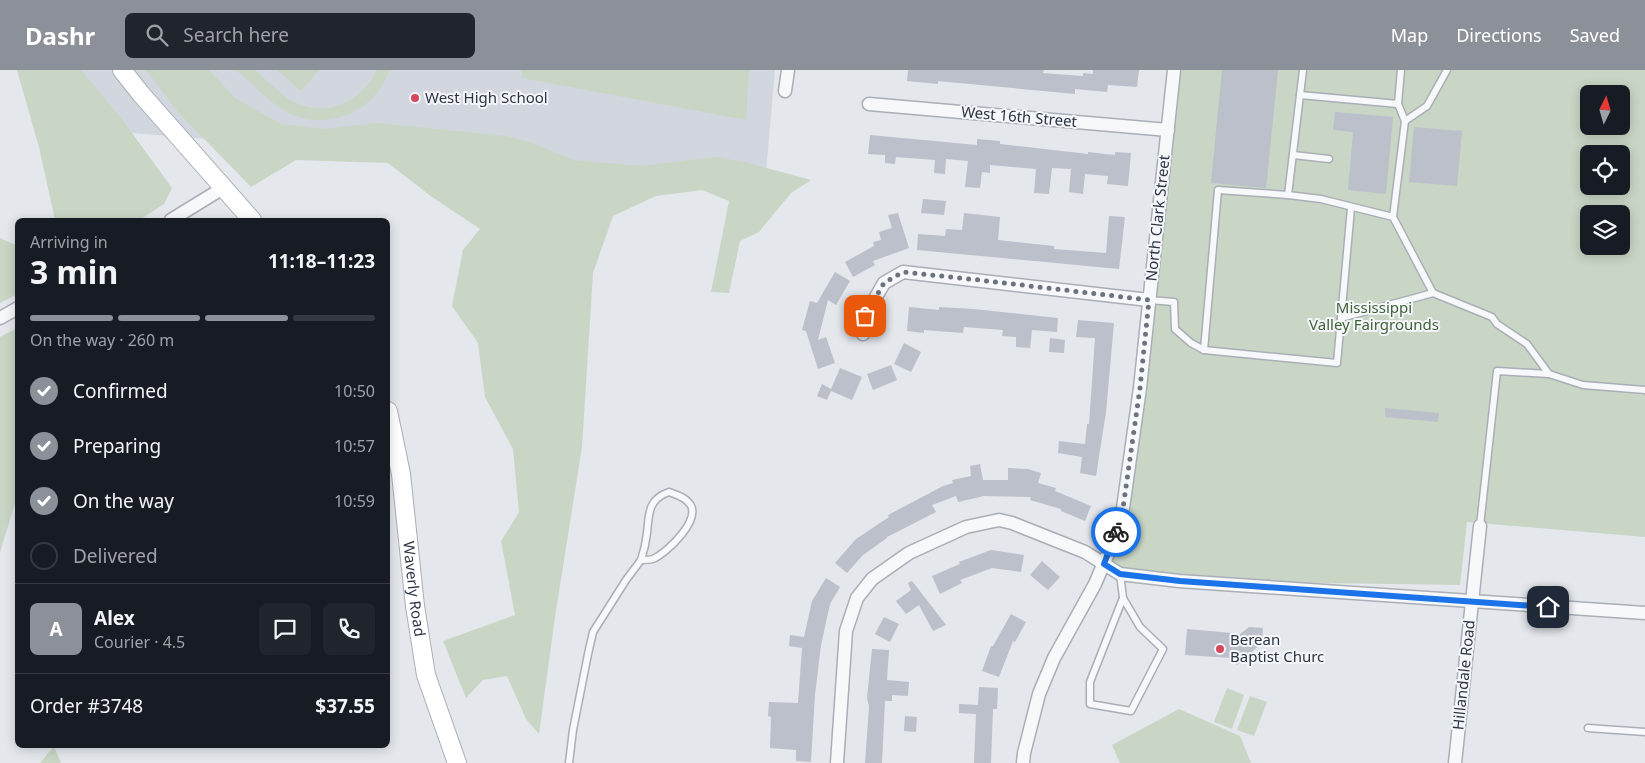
<!DOCTYPE html>
<html lang="en">
<head>
<meta charset="utf-8">
<style>
	:root { --surface:#171b24; --page:#20242c; --text:#f1f3f6; --muted:#9ea1a6; --line:#363941; --accent:#8c9099 }
	body { margin:0; font-family:"Noto Sans",sans-serif; background:var(--page); color:var(--text); height:100vh; display:flex; flex-direction:column; font-size:19px; white-space:nowrap }
	* { box-sizing:border-box; margin:0 }
	p { font-size:16px; color:var(--muted) }
	.icon { flex:none; width:28px; height:28px; fill:none; stroke:currentColor; stroke-width:2; stroke-linecap:round; stroke-linejoin:round }
	.map { position:relative; flex:1; overflow:hidden }
	.side { position:absolute; left:15px; top:148px; width:375px; height:530px; display:flex; flex-direction:column; background:var(--surface); border-radius:8px; box-shadow:0 2px 12px #0003 }
	.side>* { flex:none }
	.needle { width:32px; rotate:5deg }
	.controls { position:absolute; left:1580px; top:15px; display:grid; gap:10px }
	.controls a { display:grid; place-items:center; width:50px; height:50px; border-radius:8px; background:var(--surface); box-shadow:0 2px 12px #0003; font-size:25px }
	.pin { position:absolute; display:grid; place-items:center; width:42px; height:42px; color:#fff; margin:-21px; border-radius:10px; box-shadow:0 2px 8px #0006 }
	.courier { position:absolute; display:grid; place-items:center; width:50px; height:50px; margin:-25px; border:4px solid #1a73e8; border-radius:50%; background:#fff; color:#222; box-shadow:0 1px 6px #0007 }
	.head em { font-style:normal; font-weight:700 }
	.head div { display:flex; flex-direction:column-reverse }
	.head { display:flex; align-items:center; justify-content:space-between; height:85px; padding:0 15px }
	h1 { font-size:32px; font-weight:700; line-height:38px }
	.bar { display:grid; grid-template-columns:repeat(4,1fr); gap:8px 5px; align-content:center; height:60px; padding:0 15px }
	.bar i { height:6px; border-radius:4px; background:var(--line) }
	.bar .current { background:var(--accent) }
	.bar p { grid-column:span 4 }
	.line { display:flex; align-items:center; gap:12px; padding:0 15px; border-top:1px solid var(--line) }
	.line div { flex:1 }
	.round { display:grid; place-items:center; flex:none; width:52px; height:52px; border-radius:8px; background:var(--page) }
	ol { padding:0 15px; list-style:none }
	li { display:flex; align-items:center; gap:15px; height:55px }
	li p { margin-inline-start:auto }
	li .icon { padding:5px; border-radius:50%; background:var(--accent); color:#fff; stroke-width:4 }
	li:last-child { color:var(--muted) }
	li i { width:28px; height:28px; border:2px solid var(--line); border-radius:50% }
	header { display:flex; align-items:center; gap:30px; box-sizing:border-box; height:70px; padding:0 25px; background:var(--accent); color:#fff }
	header strong { font-size:24px }
	nav { display:flex; gap:28px; margin-inline-start:auto; font-size:18px }
	.search { width:350px; height:45px; background:var(--page); display:flex; align-items:center; gap:12px; box-sizing:border-box; padding:0 18px; border-radius:8px; color:var(--muted); font-size:19px }
	.map>svg:first-child { display:block }
	.built { fill:#d2d6de }
	.green { fill:#c9d6c5; fill-rule:evenodd }
	.building { fill:#bbc0ca }
	.lines { fill:none; stroke-linecap:round; stroke-linejoin:round }
	.lane-casing { stroke:#a9aeb7; stroke-width:9 }
	.street-casing { stroke:#a9aeb7; stroke-width:15 }
	.secondary-casing { stroke:#a9aeb7; stroke-width:20 }
	.lane { stroke:#f7f8fa; stroke-width:6 }
	.street { stroke:#f7f8fa; stroke-width:12 }
	.secondary { stroke:#fff; stroke-width:18 }
	.done { stroke:#6c737f; stroke-width:5; stroke-dasharray:0 9 }
	.route { stroke:#1a73e8; stroke-width:6 }
	.poi-dot { fill:#d1495b; stroke:#f4f6f9; stroke-width:2 }
	.labels { text-anchor:middle; stroke-width:4; stroke-linejoin:round; paint-order:stroke }
	.poi-label { font-size:15px; fill:#2b3445; stroke:#f4f6f9; text-anchor:start }
	.street-label { font-size:15px; fill:#2b3445; stroke:#f4f6f9 }
	.park-label { font-size:15px; fill:#3f6138; stroke:#f4f6f9 }
</style>
</head>
<body>
<header>
<strong>Dashr</strong>
<div class="search"><svg class="icon" aria-label="search" viewBox="0 0 24 24"><circle cx="10" cy="10" r="6"/><path d="M15 15l6 6"/></svg>Search here</div>
<nav><a>Map</a><a>Directions</a><a>Saved</a></nav>
</header>
<div class="map">
<svg width="1645" height="693" viewBox="0 0 1645 693">
	<rect width="100%" height="100%" fill="#e4e7ec"/>
	<!-- built -->
	<polygon class="built" points="60,0 775,0 765,113 56,57"/>
	<!-- green -->
	<g class="green">
		<polygon points="17,0 81,0 121,48 172,118 164,134 139,150 55,150 39,77"/>
		<polygon points="146,0 209,0 235,28 281,54 324,59 377,53 506,66 529,72 574,90 641,96 715,87 745,92 811,110 791,123 759,162 740,171 729,223 711,222 729,131 702,120 656,126 613,146 593,203 582,377 555,547 539,664 526,649 507,606 483,610 466,628 443,571 515,545 501,471 519,442 513,379 485,327 478,273 452,236 463,180 480,159 432,127 388,93 296,90 251,117 178,42"/>
		<path d="M236,0H255C269,12 284,29 301,35C333,46 363,29 377,0H389C377,40 332,60 293,45C273,37 253,14 236,0Z"/>
		<polygon points="277,0 319,0 301,21"/>
		<polygon points="522,0 749,0 746,50 522,8"/>
		<path d="M1174,0H1645V467L1467,452L1460,515L1179,511L1120,504L1104,494L1123,438ZM1589,24H1621V56H1589ZM1589,84H1621V116H1589ZM1589,144H1621V176H1589Z"/>
		<polygon points="0,168 18,176 17,224 0,233"/>
		<polygon points="17,258 17,427 0,482 0,267"/>
		<polygon points="1227,618 1244,625 1232,659 1214,652"/>
		<polygon points="1250,626 1267,632 1254,666 1237,660"/>
		<polygon points="1179,639 1240,666 1251,693 1120,693 1112,675"/>
		<polygon points="54,676 61,693 40,693"/>
	</g>
	<!-- building -->
	<g class="building">
		<polygon points="908,0 1044,0 1043,3 1083,6 1083,3 1093,4 1093,0 1139,0 1137,17 1108,15 1107,22 1075,19 1075,24 938,11 938,14 907,11"/>
		<polygon points="1222,0 1278,0 1266,118 1211,113"/>
		<polygon points="1335,42 1393,47 1386,124 1348,120 1353,62 1333,60"/>
		<polygon points="1414,57 1462,61 1457,116 1409,112"/>
		<polygon points="870,65 977,75 977,69 1000,71 1000,74 1088,84 1088,82 1115,85 1115,82 1131,83 1128,116 1107,114 1108,106 1085,104 1083,124 1069,122 1071,99 1052,98 1049,124 1034,123 1036,99 990,95 990,103 982,102 980,118 965,117 968,91 946,89 945,104 934,103 935,90 896,87 895,94 885,93 885,85 868,84"/>
		<polygon points="923,129 946,131 944,145 921,143"/>
		<polygon points="898,143 909,178 873,191 875,195 853,207 845,192 874,176 873,172 881,170 879,162 892,158 888,145"/>
		<polygon points="964,143 1000,147 998,170 1054,176 1054,179 1106,183 1109,146 1125,147 1119,199 917,180 918,164 945,166 946,159 962,160"/>
		<polygon points="835,202 850,211 836,235 828,230 818,270 826,267 835,293 818,299 806,261 802,260 810,231 817,233"/>
		<polygon points="909,237 939,240 939,237 974,239 1058,248 1057,262 1032,260 1030,278 1016,277 1016,267 1002,266 1003,260 964,257 963,263 924,260 924,263 907,261"/>
		<polygon points="1078,250 1114,253 1106,342 1096,406 1080,403 1082,387 1058,383 1059,371 1085,374 1087,354 1089,354 1095,268 1076,267"/>
		<polygon points="1050,268 1065,270 1064,283 1049,282"/>
		<polygon points="904,273 921,282 911,302 894,294"/>
		<polygon points="891,295 897,310 873,320 867,304"/>
		<polygon points="840,298 862,307 852,330 831,321 827,330 817,326 822,314 831,319"/>
		<polygon points="1385,338 1439,343 1438,352 1385,347"/>
		<polygon points="980,394 983,410 1008,410 1008,398 1028,399 1041,403 1038,413 1056,418 1055,421 1091,436 1085,451 1061,441 1061,439 1030,430 1031,427 984,426 958,432 956,426 932,435 936,442 887,467 887,468 863,485 847,503 835,493 856,469 889,447 888,445 943,416 953,413 952,410 971,406 970,396"/>
		<polygon points="991,480 1024,485 1021,502 992,498 960,510 962,513 940,524 932,506 960,494 959,492"/>
		<polygon points="1042,491 1060,507 1048,520 1030,505"/>
		<polygon points="826,508 840,517 830,534 821,575 815,625 811,692 796,691 796,680 770,678 771,647 768,646 769,632 798,633 802,578 789,576 790,565 804,567 812,531"/>
		<polygon points="912,511 916,516 946,555 933,561 919,535 906,544 896,531 911,520 908,513"/>
		<polygon points="1011,544 1026,552 1015,572 1013,571 999,607 982,601 991,576 993,576"/>
		<polygon points="884,547 899,554 890,572 875,564"/>
		<polygon points="1249,557 1263,558 1262,573 1237,595 1231,588 1185,585 1187,559 1232,563 1236,567"/>
		<polygon points="872,579 889,580 887,610 909,612 908,626 892,625 892,631 885,631 882,693 865,693 869,637 867,628"/>
		<polygon points="979,617 998,618 997,639 993,639 991,693 974,693 976,644 959,643 959,634 978,635"/>
		<polygon points="905,646 917,647 916,662 904,661"/>
	</g>
	<g class="lines">
		<defs>
			<g id="lane">
				<polyline points="1303,0 1288,125 1321,129 1393,147 1433,223 1492,247 1497,254 1527,274 1549,304 1497,301 1480,456"/>
				<polyline points="1300,25 1398,34 1401,0"/>
				<polyline points="1405,51 1427,36 1447,0"/>
				<polyline points="1293,85 1329,89"/>
				<polyline points="1393,147 1405,51 1398,34"/>
				<polyline points="1149,230 1174,232 1175,259 1191,273 1204,280 1337,293 1351,138"/>
				<polyline points="1341,248 1433,223"/>
				<polyline points="1204,280 1218,120 1288,125"/>
				<polyline points="1549,304 1583,315 1645,320"/>
				<path d="M669,422C677,425 685,427 690,434C701,450 668,482 653,489C649,490 646,490 641,490C644,481 646,472 647,463C649,444 648,429 669,422Z"/>
				<polyline points="1120,504 1123,528"/>
				<polygon points="1123,528 1140,557 1163,579 1131,641 1090,634 1090,612"/>
				<polyline points="1588,658 1645,662"/>
				<polyline points="569,693 573,660 588,584 593,562 626,510 641,490"/>
			</g>
			<g id="street">
				<polyline points="785,21 788,0"/>
				<polyline points="869,34 1168,60"/>
				<polyline points="171,150 223,118"/>
				<polyline points="0,248 18,238"/>
				<polyline points="863,264 865,246 884,213 903,202 1149,230"/>
				<polyline points="837,693 846,561 857,528 872,509 909,483 966,457 999,450 1012,453 1085,482 1120,504 1179,511 1645,543"/>
				<polyline points="1023,693 1024,683 1039,624 1054,588 1095,514 1112,474 1123,438 1140,318 1174,0"/>
				<polyline points="1455,693 1480,456"/>
			</g>
			<g id="secondary">
				<polyline points="122,0 141,24 252,150"/>
				<path id="s1" d="M388,341L401,404L415,536L426,605L457,693"/>
			</g>
		</defs>
		<!-- lane casing -->
		<use href="#lane" class="lane-casing"/>
		<!-- street casing -->
		<use href="#street" class="street-casing"/>
		<!-- secondary casing -->
		<use href="#secondary" class="secondary-casing"/>
		<!-- lane -->
		<use href="#lane" class="lane"/>
		<!-- street -->
		<use href="#street" class="street"/>
		<!-- secondary -->
		<use href="#secondary" class="secondary"/>
	</g>
	<g class="lines">
		<!-- done -->
		<polyline class="done" points="865,246 884,213 903,202 979,210 1149,230 1140,318 1123,438 1116,462"/>
		<!-- route -->
		<polyline class="route" points="1116,462 1104,494 1120,504 1180,511 1548,537"/>
	</g>
	<!-- markers -->
	<g class="poi-dot">
		<circle cx="415" cy="28" r="5"/>
		<circle cx="1220" cy="579" r="5"/>
	</g>
	<g class="labels">
		<!-- poi labels -->
		<g class="poi-label">
			<text x="425" y="33">West High School</text>
			<text x="1230" y="575">Berean<tspan x="1230" dy="17">Baptist Churc</tspan></text>
		</g>
		<!-- street labels -->
		<g class="street-label">
			<text transform="translate(1019 47) rotate(5)" y="5">West 16th Street</text>
			<text transform="translate(1158 148) rotate(-84)" y="5">North Clark Street</text>
			<text dy="5" stroke="none"><textPath href="#s1" startOffset="180">Waverly Road</textPath></text>
			<text transform="translate(1464 605) rotate(-84)" y="5">Hillandale Road</text>
		</g>
		<!-- park labels -->
		<g class="park-label">
			<text x="1374" y="243">Mississippi<tspan x="1374" dy="17">Valley Fairgrounds</tspan></text>
		</g>
	</g>
</svg>
<div class="controls">
<a><svg class="needle" viewBox="-14 -14 28 28"><path d="M0-13l5 13h-10z" fill="#e53935"/><path d="M0 13l5-13h-10z" fill="#9ea1a6"/></svg></a>
<a><svg class="icon" aria-label="locate" viewBox="0 0 24 24"><circle cx="12" cy="12" r="6"/><path d="M12 2v4M12 18v4M2 12h4M18 12h4"/></svg></a>
<a><svg class="icon" aria-label="layers" viewBox="0 0 24 24"><path d="M12 4l9 5-9 5-9-5zM3 14l9 5 9-5"/></svg></a>
</div>
<div class="pin" style="left:865px;top:246px;background:#ea580c"><svg class="icon" aria-label="bag" viewBox="0 0 24 24"><path d="M5 8h14l-1 12H6zM9 8a3 3 0 0 1 6 0"/></svg></div>
<div class="pin" style="left:1548px;top:537px;background:#1f2937"><svg class="icon" aria-label="home" viewBox="0 0 24 24"><path d="M3 11l9-7 9 7M6 9v11h12V9"/></svg></div>
<div class="courier" style="left:1116px;top:462px"><svg class="icon" aria-label="bike" viewBox="0 0 24 24"><circle cx="6" cy="16" r="4"/><circle cx="18" cy="16" r="4"/><path d="M6 16l4-8h5l3 8M10 8l3 8H6M13 5h3"/></svg></div>
<section class="side">
<div class="head"><div><h1>3 min</h1><p>Arriving in</p></div><em>11:18–11:23</em></div>
<div class="bar"><i class="current"></i><i class="current"></i><i class="current"></i><i></i><p>On the way · 260 m</p></div>
<ol>
<li><svg class="icon" aria-label="check" viewBox="0 0 24 24"><path d="M5 12l5 5 9-10"/></svg>Confirmed<p>10:50</p></li>
<li><svg class="icon" aria-label="check" viewBox="0 0 24 24"><path d="M5 12l5 5 9-10"/></svg>Preparing<p>10:57</p></li>
<li><svg class="icon" aria-label="check" viewBox="0 0 24 24"><path d="M5 12l5 5 9-10"/></svg>On the way<p>10:59</p></li>
<li><i></i>Delivered</li>
</ol>
<div class="line" style="height:90px"><b class="round" style="background:var(--accent);color:#fff">A</b><div><b>Alex</b><p>Courier · 4.5</p></div><a class="round"><svg class="icon" aria-label="chat" viewBox="0 0 24 24"><path d="M4 5h16v11H9l-5 4z"/></svg></a><a class="round"><svg class="icon" aria-label="phone" viewBox="0 0 24 24"><path d="M5 4h4l2 5-3 2q2 4 5 5l2-3 5 2v4C11 20 4 13 5 4z"/></svg></a></div>
<div class="line" style="height:65px"><div>Order #3748</div><b>$37.55</b></div>
</section>
</div>
</body>
</html>
